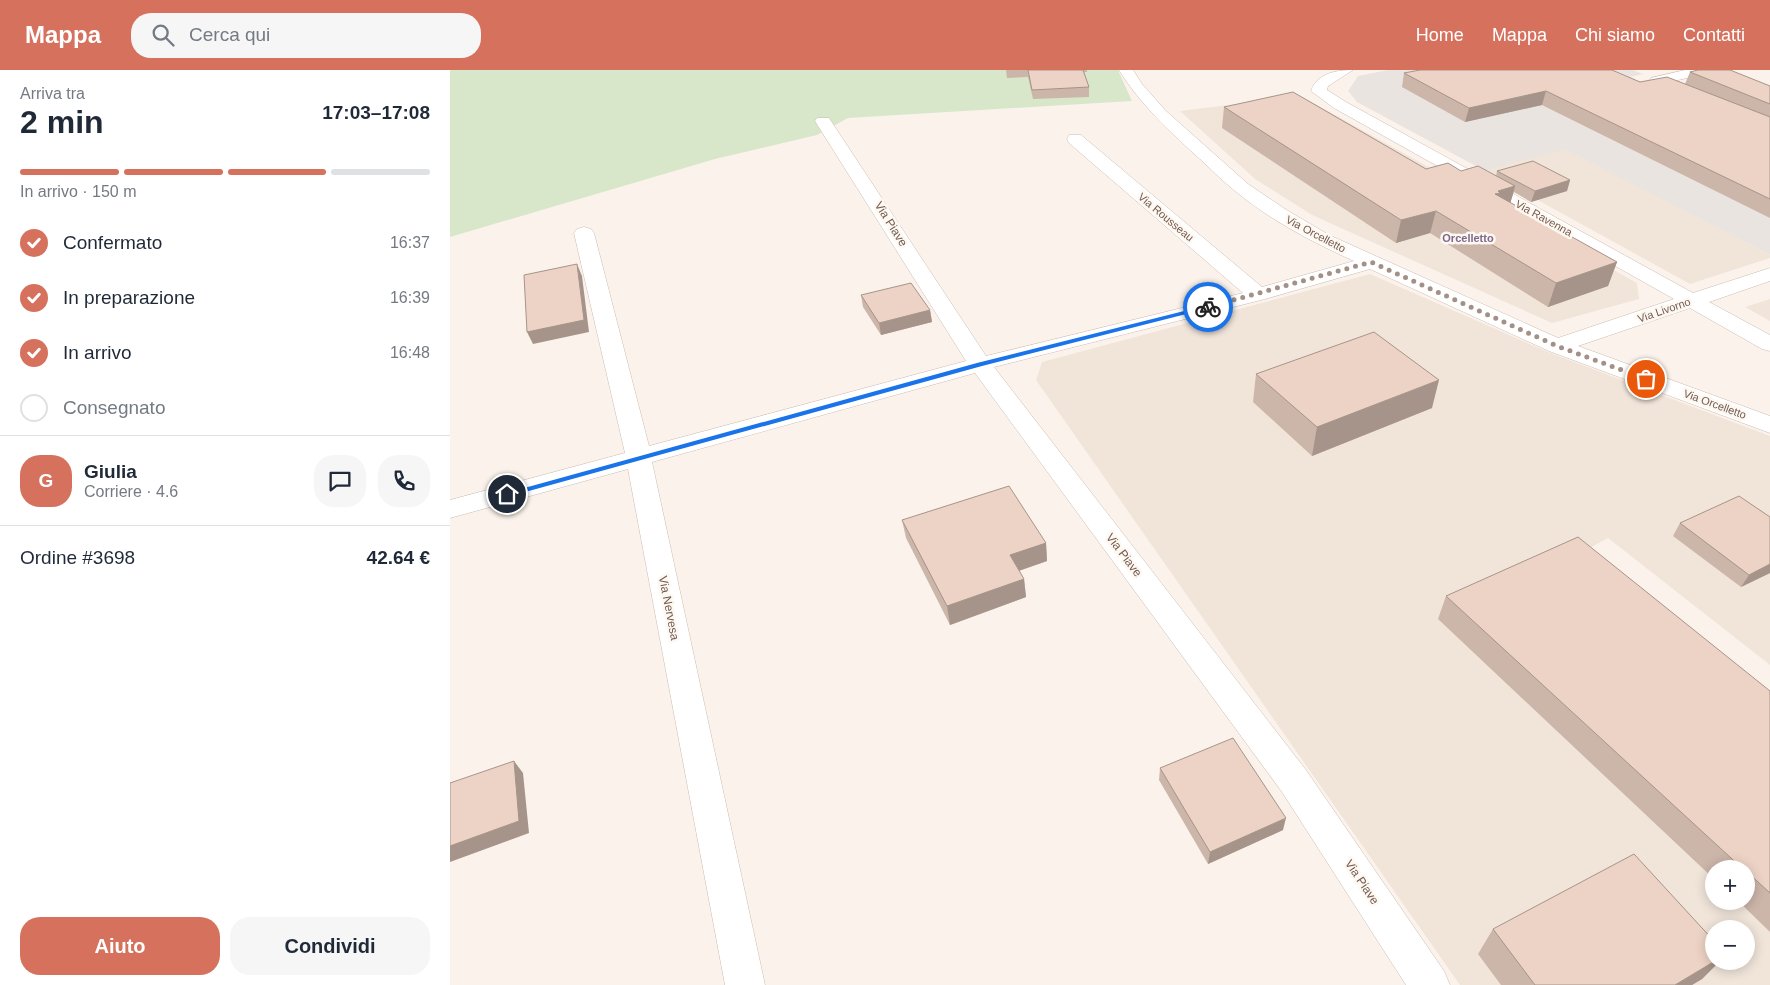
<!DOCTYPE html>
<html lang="it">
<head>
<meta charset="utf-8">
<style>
	:root { --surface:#fff; --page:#f6f6f7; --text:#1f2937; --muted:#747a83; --line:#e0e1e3; --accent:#d6715e }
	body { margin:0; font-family:Helvetica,sans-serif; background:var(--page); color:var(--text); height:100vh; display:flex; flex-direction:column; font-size:19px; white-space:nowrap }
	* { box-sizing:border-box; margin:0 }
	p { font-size:16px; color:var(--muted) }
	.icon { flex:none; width:28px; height:28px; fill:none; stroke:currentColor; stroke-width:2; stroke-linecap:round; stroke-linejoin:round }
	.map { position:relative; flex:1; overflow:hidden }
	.drawer { display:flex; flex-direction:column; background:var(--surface); width:450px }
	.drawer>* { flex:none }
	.tools { position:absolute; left:1255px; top:790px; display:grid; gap:10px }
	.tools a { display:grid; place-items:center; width:50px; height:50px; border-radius:50%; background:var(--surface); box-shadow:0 2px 12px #0003; font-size:25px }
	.pin { position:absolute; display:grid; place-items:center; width:42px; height:42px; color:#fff; margin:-21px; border:2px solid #fff; border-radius:50%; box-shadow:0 1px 5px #0007 }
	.courier { position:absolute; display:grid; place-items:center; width:50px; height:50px; margin:-25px; border:4px solid #1a73e8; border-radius:50%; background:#fff; color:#222; box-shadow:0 1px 6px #0007 }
	.head em { font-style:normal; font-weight:700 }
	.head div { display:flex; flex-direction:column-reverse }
	.head { display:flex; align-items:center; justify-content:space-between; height:85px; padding:0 20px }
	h1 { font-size:32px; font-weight:700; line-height:38px }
	.bar { display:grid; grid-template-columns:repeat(4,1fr); gap:8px 5px; align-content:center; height:60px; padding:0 20px }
	.bar i { height:6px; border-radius:4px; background:var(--line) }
	.bar .active { background:var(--accent) }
	.bar p { grid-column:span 4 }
	.line { display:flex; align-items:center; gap:12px; padding:0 20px; border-top:1px solid var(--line) }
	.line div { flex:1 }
	.round { display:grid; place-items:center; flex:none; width:52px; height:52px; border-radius:20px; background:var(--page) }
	ol { padding:0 20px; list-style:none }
	li { display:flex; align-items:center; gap:15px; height:55px }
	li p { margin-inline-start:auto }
	li .icon { padding:5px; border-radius:50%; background:var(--accent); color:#fff; stroke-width:4 }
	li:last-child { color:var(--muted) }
	li i { width:28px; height:28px; border:2px solid var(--line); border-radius:50% }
	.button { display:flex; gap:10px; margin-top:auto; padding:10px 20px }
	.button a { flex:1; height:58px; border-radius:20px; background:var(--accent); color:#fff; font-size:20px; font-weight:700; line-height:58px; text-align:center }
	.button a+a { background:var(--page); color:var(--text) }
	header { display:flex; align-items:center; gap:30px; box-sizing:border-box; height:70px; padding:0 25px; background:var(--accent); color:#fff }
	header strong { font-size:24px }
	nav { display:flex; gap:28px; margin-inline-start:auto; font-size:18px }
	.search { width:350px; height:45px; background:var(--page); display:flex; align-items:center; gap:12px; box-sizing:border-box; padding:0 18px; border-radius:20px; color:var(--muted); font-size:19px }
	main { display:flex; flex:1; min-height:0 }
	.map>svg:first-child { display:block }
	.residential { fill:#f1e5da; fill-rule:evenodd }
	.industrial { fill:#eae4e0 }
	.green { fill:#d8e7ca }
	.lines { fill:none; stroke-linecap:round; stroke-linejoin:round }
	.minor-casing { stroke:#ccbbb2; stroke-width:1 }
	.minor { fill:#fff; fill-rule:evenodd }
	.wall { fill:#ccb5a9 }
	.shaded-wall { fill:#a6948a }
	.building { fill:#edd3c5; stroke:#a6948a }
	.route { fill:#1a73e8 }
	.done { stroke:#a39086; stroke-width:5; stroke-dasharray:0 9 }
	.labels { text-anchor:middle; stroke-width:5; stroke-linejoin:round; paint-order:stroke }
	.far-street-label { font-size:11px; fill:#735a50; stroke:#fdf8f1 }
	.far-neighbourhood-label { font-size:11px; font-weight:bold; fill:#7f688e; stroke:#fdf8f1 }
	.street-label { font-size:12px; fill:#735a50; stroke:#fdf8f1 }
</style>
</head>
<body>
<header>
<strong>Mappa</strong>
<div class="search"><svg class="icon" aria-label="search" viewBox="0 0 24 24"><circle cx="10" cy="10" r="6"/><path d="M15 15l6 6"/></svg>Cerca qui</div>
<nav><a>Home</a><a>Mappa</a><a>Chi siamo</a><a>Contatti</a></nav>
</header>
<main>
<section class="drawer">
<div class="head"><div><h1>2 min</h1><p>Arriva tra</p></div><em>17:03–17:08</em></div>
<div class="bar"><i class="active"></i><i class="active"></i><i class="active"></i><i></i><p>In arrivo · 150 m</p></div>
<ol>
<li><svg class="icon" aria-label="check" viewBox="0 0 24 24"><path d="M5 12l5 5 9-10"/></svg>Confermato<p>16:37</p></li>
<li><svg class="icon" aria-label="check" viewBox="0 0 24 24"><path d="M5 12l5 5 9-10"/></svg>In preparazione<p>16:39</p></li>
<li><svg class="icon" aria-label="check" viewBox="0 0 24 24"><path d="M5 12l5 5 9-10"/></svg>In arrivo<p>16:48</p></li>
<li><i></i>Consegnato</li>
</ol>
<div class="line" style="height:90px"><b class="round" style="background:var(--accent);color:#fff">G</b><div><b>Giulia</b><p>Corriere · 4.6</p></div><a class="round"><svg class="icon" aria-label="chat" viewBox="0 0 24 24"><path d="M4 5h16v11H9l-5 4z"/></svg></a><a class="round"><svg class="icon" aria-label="phone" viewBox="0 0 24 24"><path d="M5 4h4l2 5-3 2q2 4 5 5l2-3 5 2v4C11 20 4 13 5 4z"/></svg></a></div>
<div class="line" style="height:65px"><div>Ordine #3698</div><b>42.64 €</b></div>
<div class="button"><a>Aiuto</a><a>Condividi</a></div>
</section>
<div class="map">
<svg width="1320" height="915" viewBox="0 0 1320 915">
	<rect width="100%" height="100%" fill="#fbf3eb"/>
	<!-- residential -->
	<g class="residential">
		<polygon points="851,26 1187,213 1189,229 1102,253 862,145 805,109 730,41"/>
		<polygon points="1115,78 1320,185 1320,188 1240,214 1035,101"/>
		<path d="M920,204L1098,282L1320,366V595L1158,468L1118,490L1264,809V831H1288L1320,862V915H1010L586,310L592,292ZM1264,859H1296V891H1264Z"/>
		<polygon points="1320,229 1320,251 1295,237"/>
	</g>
	<!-- industrial -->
	<polygon class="industrial" points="938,0 1183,0 1193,4 1180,7 1320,69 1320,185 1115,79 1035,101 907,32 898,21 908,6"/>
	<!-- green -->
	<polygon class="green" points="0,0 668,0 682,31 398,48 367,65 265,89 0,167"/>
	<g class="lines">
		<defs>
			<g id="minor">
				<path d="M669,0H683L692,14L716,41L798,114L835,139L879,165L1108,268L1224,229L884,38L861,21C867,3 887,0 903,0L878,16L877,20L896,32L1243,223L1320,198V211L1259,232L1320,265V281L1312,279L1240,238L1128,276L1320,346V363L1099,281L920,199L815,229L544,297L856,700L994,901L1000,915H956L832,722L525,303L202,392L315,915H275L178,399L0,448V430L175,383L124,163L127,159L134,157L141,159L144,163L199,376L516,291L365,51L367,48H379L536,286L793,223L619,73L617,69L619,65H631L812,217L904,191C862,172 820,150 785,121C769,108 755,93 740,80C713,55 688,31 669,0Z"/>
				<polygon points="1235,0 1261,0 1259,3 1206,15 1201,14 1199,11 1201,8"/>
			</g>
		</defs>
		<!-- minor casing -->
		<use href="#minor" class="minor-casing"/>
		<!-- minor -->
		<use href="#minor" class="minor"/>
	</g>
	<!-- wall -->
	<g class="wall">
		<polygon points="556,0 637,0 637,2 634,2 639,17 639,27 583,29 578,7 557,8"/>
		<polygon points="967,0 1162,0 1190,12 1235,14 1240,2 1320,16 1320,148 1092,35 1015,52 952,17 954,3 968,1"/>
		<polygon points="774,37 976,99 1011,101 1046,106 1047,101 1120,110 1117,121 1081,132 1064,122 1060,133 1167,192 1158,216 1098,237 980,163 946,173 772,58"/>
		<polygon points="411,225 480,240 482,252 431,265 413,237"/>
		<polygon points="806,304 982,338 862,386 803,332"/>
		<polygon points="452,450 596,473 597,491 569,501 574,509 576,527 500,555 456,468"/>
		<polygon points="1230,453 1320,503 1291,517 1223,466"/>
		<polygon points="996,526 1320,621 1320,862 1288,831 1296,831 1296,799 1264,799 1264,809 988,549"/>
		<polygon points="710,698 833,760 758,794 709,710"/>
		<polygon points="1043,859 1264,891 1270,891 1252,909 1242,915 1051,915 1028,884"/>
	</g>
	<!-- shaded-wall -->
	<g class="shaded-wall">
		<polygon points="1096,21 1092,35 1015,52 1019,38"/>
		<polygon points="1120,110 1117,121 1081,132 1085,121"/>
		<polygon points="1065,116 1059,138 1045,124 1048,121"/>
		<polygon points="986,141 980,163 946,173 951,150"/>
		<polygon points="1167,192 1158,216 1098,237 1106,213"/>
		<polygon points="127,194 132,206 139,262 83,274 77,262"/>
		<polygon points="480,240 482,252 431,265 429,253"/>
		<polygon points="989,310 982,338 862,386 867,357"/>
		<polygon points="596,473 597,491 562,503 560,485"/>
		<polygon points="1320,494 1320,503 1291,517 1299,505"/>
		<polygon points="574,509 576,527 500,555 497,536"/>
		<polygon points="64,691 73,703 79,763 0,792 0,776"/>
		<polygon points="836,748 833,760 758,794 760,782"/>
		<polygon points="1265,891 1270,891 1252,909 1242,915 1225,915"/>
	</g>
	<!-- building -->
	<g class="building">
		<polygon points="578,0 633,0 639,17 582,20"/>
		<polygon points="970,0 1162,0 1190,12 1217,7 1320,47 1320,129 1096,21 1019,38 954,3"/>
		<polygon points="1248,0 1280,0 1320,16 1320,34 1240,2"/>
		<polygon points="843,22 976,99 998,93 1011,101 1028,96 1065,116 1048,121 1050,123 1045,124 1167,192 1106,213 986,141 951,150 774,37"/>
		<polygon points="1083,91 1120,110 1085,121 1047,101"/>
		<polygon points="127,194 134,250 77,262 74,205"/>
		<polygon points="461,213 480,240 429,253 411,225"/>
		<polygon points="924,262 989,310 867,357 806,304"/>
		<polygon points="559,416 596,473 560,485 574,509 497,536 452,450"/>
		<polygon points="1289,426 1320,447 1320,494 1299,505 1230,453"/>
		<polygon points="1128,467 1320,621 1320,823 1296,801 1296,799 1293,799 996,526"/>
		<polygon points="783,668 836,748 760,782 710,698"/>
		<polygon points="64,691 69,751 0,776 0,713"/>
		<polygon points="1184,784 1264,871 1264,891 1265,891 1225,915 1085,915 1043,859"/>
	</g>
	<!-- route -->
	<polygon class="route" points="758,235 760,236 760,238 532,296 57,427 53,424 527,293"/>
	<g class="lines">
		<!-- done -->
		<polyline class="done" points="758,237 921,192 1107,276 1196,309"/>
	</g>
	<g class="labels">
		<!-- far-street labels -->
		<g class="far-street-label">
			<text transform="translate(716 147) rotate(40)" y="4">Via Rousseau</text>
			<text transform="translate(1094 148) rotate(29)" y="4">Via Ravenna</text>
			<text transform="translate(866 164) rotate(28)" y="4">Via Orcelletto</text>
			<text transform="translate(1214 240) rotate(-19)" y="4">Via Livorno</text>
			<text transform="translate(1265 334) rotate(20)" y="4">Via Orcelletto</text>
		</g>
		<!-- far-neighbourhood labels -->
		<g class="far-neighbourhood-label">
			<text x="1018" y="172">Orcelletto</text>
		</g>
		<!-- street labels -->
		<g class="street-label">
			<text transform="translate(441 154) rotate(58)" y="4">Via Piave</text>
			<text transform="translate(674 485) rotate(53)" y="4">Via Piave</text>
			<text transform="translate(219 538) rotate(79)" y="4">Via Nervesa</text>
			<text transform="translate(912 812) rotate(56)" y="4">Via Piave</text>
		</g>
	</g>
</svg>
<div class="tools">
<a>+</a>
<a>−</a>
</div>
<div class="pin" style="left:1196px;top:309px;background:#ea580c"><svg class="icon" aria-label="bag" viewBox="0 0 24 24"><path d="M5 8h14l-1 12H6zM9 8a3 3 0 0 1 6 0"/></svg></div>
<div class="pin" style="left:57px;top:424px;background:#1f2937"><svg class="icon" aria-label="home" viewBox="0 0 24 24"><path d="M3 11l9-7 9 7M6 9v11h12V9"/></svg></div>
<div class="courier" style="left:758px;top:237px"><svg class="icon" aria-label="bike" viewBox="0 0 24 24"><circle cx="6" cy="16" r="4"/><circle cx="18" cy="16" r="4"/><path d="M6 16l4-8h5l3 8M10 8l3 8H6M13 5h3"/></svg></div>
</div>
</main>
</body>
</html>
